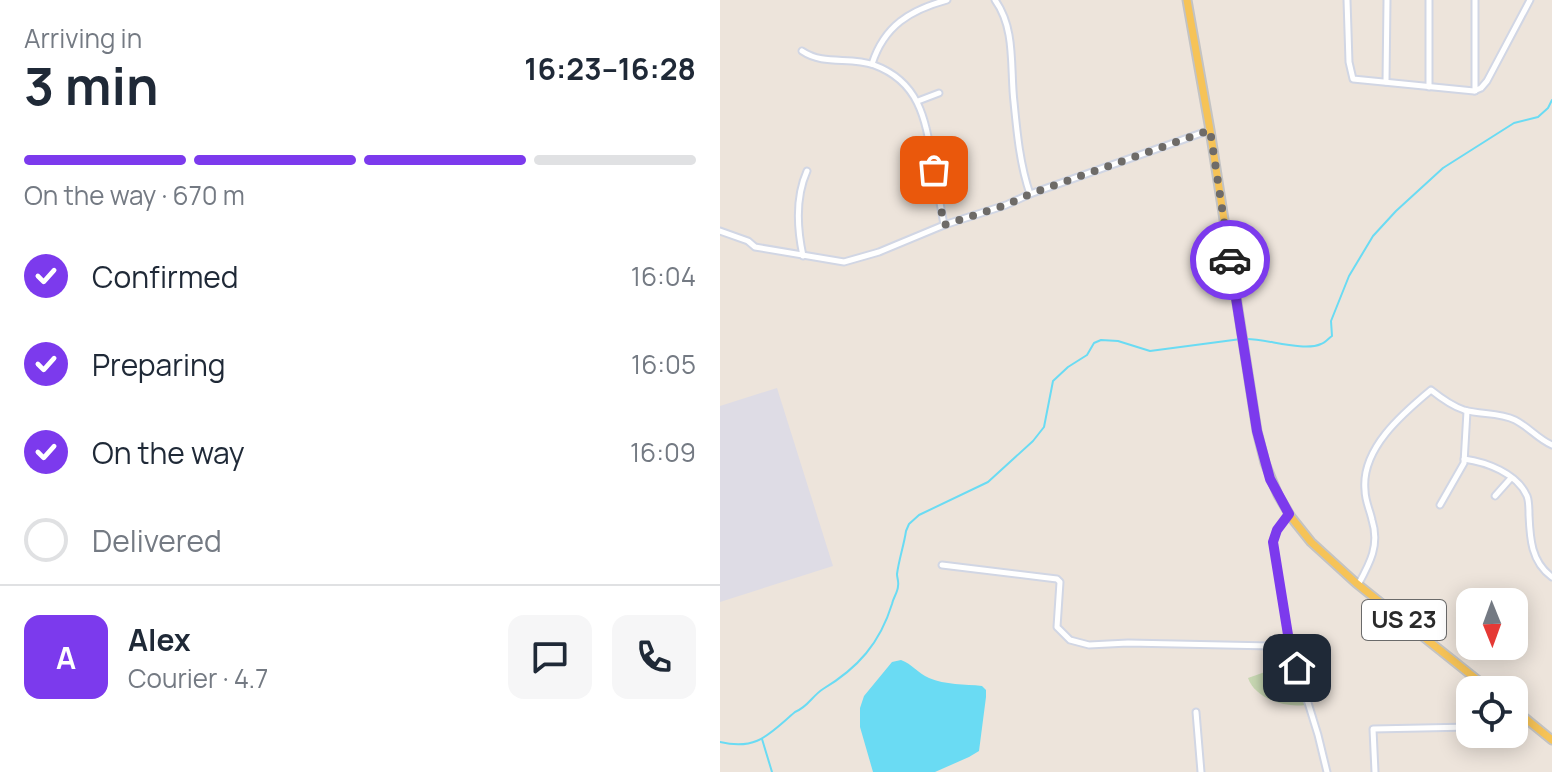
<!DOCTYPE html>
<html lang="en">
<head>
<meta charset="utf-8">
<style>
	:root { --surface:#fff; --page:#f6f6f7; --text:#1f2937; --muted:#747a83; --line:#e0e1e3; --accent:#7c3aed }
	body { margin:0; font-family:Manrope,sans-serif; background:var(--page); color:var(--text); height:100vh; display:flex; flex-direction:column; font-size:30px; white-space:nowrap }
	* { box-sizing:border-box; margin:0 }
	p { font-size:26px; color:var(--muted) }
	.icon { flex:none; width:44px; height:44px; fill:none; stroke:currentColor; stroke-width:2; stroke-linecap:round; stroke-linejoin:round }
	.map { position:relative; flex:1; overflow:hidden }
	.side { display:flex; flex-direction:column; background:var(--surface); width:720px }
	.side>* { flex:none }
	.needle { width:52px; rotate:179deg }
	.fabs { position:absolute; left:736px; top:588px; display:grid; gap:16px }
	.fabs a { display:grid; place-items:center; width:72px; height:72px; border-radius:16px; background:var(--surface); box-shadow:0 4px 20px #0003; font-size:40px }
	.pin { position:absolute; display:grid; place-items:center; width:68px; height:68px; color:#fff; margin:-34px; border-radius:16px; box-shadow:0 4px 12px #0006 }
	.courier { position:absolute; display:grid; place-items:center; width:80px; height:80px; margin:-40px; border:6px solid #7c3aed; border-radius:50%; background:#fff; color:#222; box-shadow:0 2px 10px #0007 }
	.headline em { font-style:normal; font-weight:700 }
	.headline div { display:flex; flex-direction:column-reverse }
	.headline { display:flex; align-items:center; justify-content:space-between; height:136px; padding:0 24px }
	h1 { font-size:52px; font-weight:700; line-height:60px }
	.bar { display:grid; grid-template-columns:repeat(4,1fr); gap:12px 8px; align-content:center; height:96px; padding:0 24px }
	.bar i { height:10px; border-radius:6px; background:var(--line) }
	.bar .active { background:var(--accent) }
	.bar p { grid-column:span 4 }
	.line { display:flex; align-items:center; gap:20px; padding:0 24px; border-top:2px solid var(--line) }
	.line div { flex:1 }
	.round { display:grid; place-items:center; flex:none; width:84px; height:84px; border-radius:16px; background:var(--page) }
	ol { padding:0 24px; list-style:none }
	li { display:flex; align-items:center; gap:24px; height:88px }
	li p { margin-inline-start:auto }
	li .icon { padding:8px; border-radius:50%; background:var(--accent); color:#fff; stroke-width:4 }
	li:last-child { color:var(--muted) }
	li i { width:44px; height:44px; border:4px solid var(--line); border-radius:50% }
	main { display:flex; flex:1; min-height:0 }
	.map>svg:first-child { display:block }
	.industrial { fill:#dedce5 }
	.cemetery { fill:#c7d7b2 }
	.water { fill:#6adbf3 }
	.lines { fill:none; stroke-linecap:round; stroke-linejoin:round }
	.stream { stroke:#6adbf3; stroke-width:2 }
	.minor-casing { stroke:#d1d6e4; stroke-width:9 }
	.major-casing { stroke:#c3c3c3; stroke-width:11 }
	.minor { stroke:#fff; stroke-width:5 }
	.major { stroke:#f6c357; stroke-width:7 }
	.done { stroke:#6e6b68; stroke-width:8; stroke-dasharray:0 14.4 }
	.route { stroke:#7c3aed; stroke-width:10 }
	.labels { text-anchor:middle; stroke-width:6; stroke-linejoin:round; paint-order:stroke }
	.shield { fill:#fff; stroke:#6a6a6a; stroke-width:2 }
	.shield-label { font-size:24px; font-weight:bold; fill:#2a2a2a }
</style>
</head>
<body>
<main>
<section class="side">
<div class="headline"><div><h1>3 min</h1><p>Arriving in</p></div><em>16:23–16:28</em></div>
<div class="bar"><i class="active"></i><i class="active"></i><i class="active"></i><i></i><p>On the way · 670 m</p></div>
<ol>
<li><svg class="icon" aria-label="check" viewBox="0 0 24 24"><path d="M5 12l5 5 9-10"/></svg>Confirmed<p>16:04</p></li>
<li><svg class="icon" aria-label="check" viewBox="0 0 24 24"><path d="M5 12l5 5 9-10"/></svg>Preparing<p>16:05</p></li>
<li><svg class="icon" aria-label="check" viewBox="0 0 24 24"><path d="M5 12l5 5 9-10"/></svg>On the way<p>16:09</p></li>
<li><i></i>Delivered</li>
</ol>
<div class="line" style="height:144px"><b class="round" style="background:var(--accent);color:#fff">A</b><div><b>Alex</b><p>Courier · 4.7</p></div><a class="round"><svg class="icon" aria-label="chat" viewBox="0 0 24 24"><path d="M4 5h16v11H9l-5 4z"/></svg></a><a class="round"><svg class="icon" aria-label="phone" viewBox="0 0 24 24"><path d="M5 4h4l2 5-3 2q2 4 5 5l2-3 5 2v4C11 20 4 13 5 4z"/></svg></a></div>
</section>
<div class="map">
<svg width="832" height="772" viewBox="0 0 832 772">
	<rect width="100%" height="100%" fill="#ede4db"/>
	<!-- industrial -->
	<polygon class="industrial" points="57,388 113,566 0,602 0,406"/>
	<!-- cemetery -->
	<path class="cemetery" d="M573,662L585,705C564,708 535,698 528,678Z"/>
	<!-- water -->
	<path class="water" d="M181,660C192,664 198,673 209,678C225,685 245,684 262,686L266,690V697L259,751L249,757L215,772H153L140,727V708L144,696L172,662Z"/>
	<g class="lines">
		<!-- stream -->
		<g class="stream">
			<path d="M527,339C547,339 584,352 601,344C605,343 609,338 612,336L611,321L629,276L653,236L676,211L723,168L794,123L818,117L828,108L832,100"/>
			<polyline points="42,739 52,772"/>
			<path d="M0,742C37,751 49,734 75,712C88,707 92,696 103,689C138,668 160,643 172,604C173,598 178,592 178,586C179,582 177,578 177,574C179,559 184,545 186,531L189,524L199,515L268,482L313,441L324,427L333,381L348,367L367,355L374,343L381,340L398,341L430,351L521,339"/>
		</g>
		<defs>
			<g id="minor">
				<path d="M275,0C296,29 290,68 294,102C297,133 300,165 310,194"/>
				<polyline points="627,0 629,62 633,79 754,91 761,88 767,81 810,0"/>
				<path d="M82,51C104,66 130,56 154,65C203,83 206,125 214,170C217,189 221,207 224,225"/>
				<path d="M152,64C164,26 190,10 227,0"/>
				<polyline points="666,82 667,0"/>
				<polyline points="709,87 709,0"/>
				<polyline points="755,91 755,0"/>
				<polyline points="198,101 219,93"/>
				<polyline points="0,231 28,241 35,247 124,262 159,252 224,225 286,205 310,194 490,130"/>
				<path d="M83,256C77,228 75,198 87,171"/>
				<path d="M744,459C766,462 797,473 807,496C809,501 809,509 809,515C810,538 811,562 832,577"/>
				<polyline points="775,496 791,478"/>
				<polyline points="720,505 744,463 747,411"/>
				<polyline points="569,514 557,530 553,542 569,641 598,735 607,772"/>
				<polyline points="222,565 337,579 340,582 337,627 350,640 369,645 408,643 554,646 569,641"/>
				<path d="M638,585C650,563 660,545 652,520C650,510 645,501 645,490C641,449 682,414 711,390C721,398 732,406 744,410C761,415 779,412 795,420C809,427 818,439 832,445"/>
				<polyline points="476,712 481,772"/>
				<polyline points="655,772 653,729 750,727"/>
			</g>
			<g id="major">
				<polyline points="467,0 490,130 537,431 545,463 558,495 571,517 591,542 636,583 770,690"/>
				<polyline points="794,709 832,740"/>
			</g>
		</defs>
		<!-- minor casing -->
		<use href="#minor" class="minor-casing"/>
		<!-- major casing -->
		<use href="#major" class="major-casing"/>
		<!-- minor -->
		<use href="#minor" class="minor"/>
		<!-- major -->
		<use href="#major" class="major"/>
	</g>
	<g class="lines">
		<!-- done -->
		<polyline class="done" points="214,170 224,225 286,205 310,194 490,130 510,260"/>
		<!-- route -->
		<polyline class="route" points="510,260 537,431 550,479 569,514 557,530 553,542 569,641 577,668"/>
	</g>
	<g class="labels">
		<!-- shield labels -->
		<rect class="shield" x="642" y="600" width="84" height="40" rx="6"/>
		<g class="shield-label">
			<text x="684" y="628">US 23</text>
		</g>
	</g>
</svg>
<div class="fabs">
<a><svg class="needle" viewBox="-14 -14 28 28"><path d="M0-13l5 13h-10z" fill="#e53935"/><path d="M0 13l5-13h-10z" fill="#747a83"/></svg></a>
<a><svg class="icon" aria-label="locate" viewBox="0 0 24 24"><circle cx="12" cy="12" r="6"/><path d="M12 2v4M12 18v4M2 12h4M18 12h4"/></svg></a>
</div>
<div class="pin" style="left:214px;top:170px;background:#ea580c"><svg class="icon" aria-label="bag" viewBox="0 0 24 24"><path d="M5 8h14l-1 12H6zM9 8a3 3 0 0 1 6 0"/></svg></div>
<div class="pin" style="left:577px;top:668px;background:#1f2937"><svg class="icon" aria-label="home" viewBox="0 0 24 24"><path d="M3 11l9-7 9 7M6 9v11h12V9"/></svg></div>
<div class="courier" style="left:510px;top:260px"><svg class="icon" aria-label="car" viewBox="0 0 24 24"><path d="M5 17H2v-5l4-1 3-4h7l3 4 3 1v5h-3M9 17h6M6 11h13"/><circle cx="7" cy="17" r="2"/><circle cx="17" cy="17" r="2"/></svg></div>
</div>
</main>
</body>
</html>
